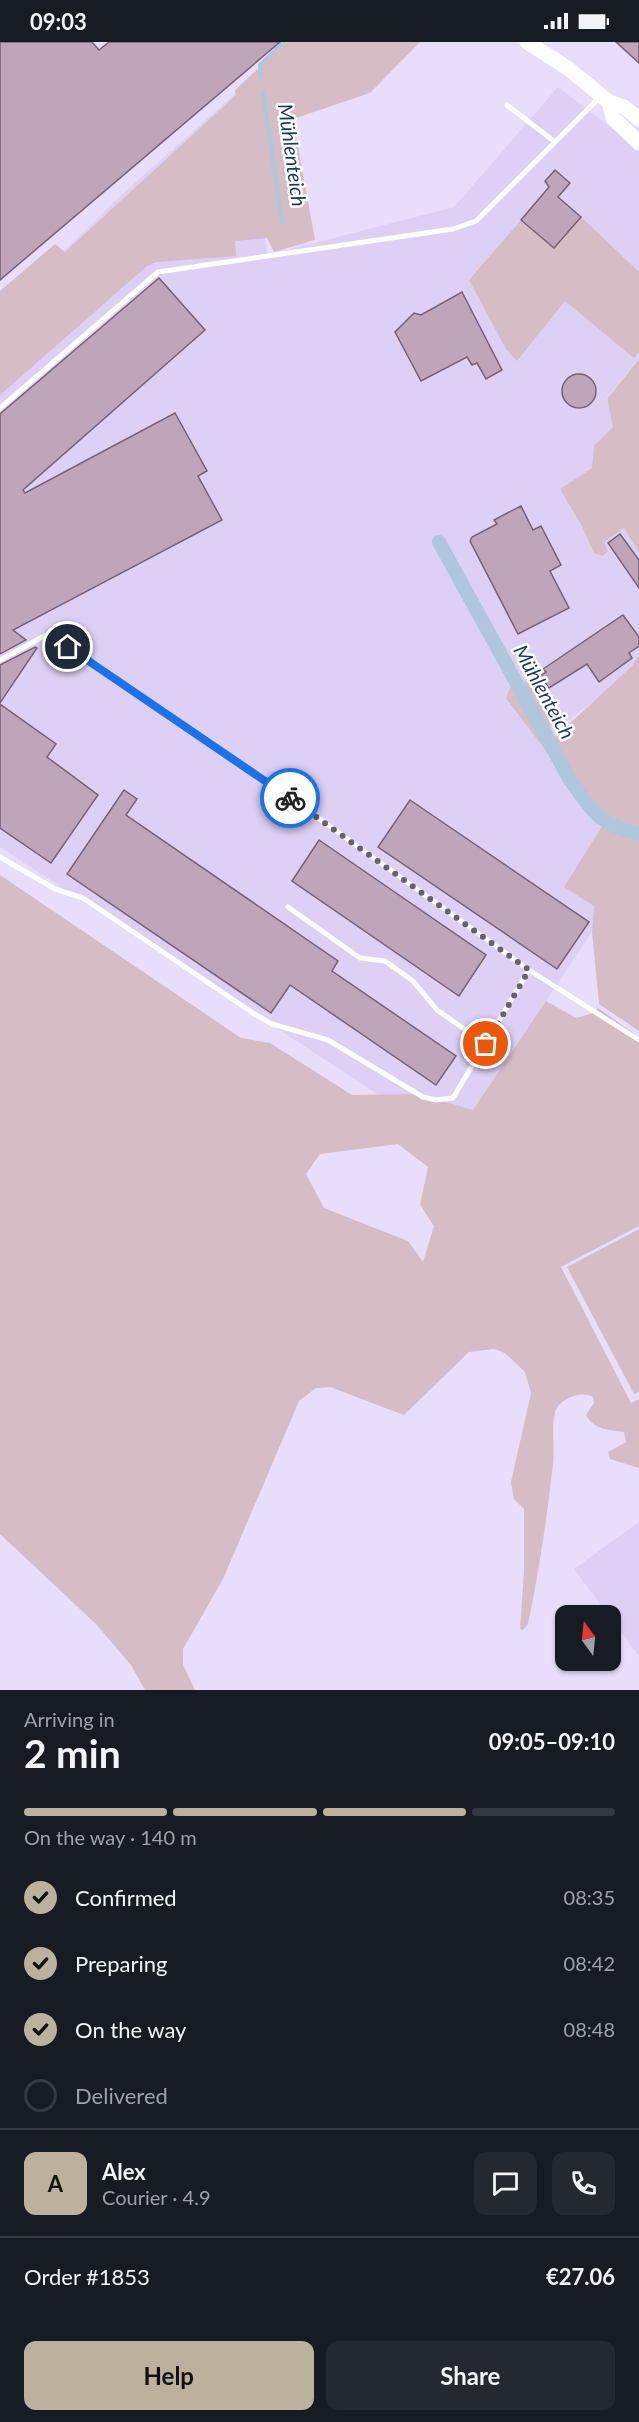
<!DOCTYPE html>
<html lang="en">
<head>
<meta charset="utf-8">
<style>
	:root { --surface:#171b24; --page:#242831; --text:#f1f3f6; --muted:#9ea1a6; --line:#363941; --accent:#bbb19d }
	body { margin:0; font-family:Lato,sans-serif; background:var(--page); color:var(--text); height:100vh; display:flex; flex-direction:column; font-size:22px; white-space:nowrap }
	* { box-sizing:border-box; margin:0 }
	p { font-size:20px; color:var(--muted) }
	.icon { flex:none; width:33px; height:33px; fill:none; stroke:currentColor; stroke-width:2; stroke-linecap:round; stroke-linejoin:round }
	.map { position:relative; height:1648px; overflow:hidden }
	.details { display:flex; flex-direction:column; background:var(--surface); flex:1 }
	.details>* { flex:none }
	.needle { width:39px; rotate:345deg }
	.controls { position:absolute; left:555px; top:1563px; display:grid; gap:12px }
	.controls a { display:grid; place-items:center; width:66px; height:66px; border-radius:12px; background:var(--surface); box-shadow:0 2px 4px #0004; font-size:30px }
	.pin { position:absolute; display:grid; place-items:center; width:51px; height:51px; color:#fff; margin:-26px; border:3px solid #fff; border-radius:50%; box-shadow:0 2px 6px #0007 }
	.courier { position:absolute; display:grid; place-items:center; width:60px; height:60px; margin:-30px; border:4px solid #1a73e8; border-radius:50%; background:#fff; color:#222; box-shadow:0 2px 8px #0007 }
	.overview em { font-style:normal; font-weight:700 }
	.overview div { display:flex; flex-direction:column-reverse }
	.overview { display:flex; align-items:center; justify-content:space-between; height:102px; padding:0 24px }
	h1 { font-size:39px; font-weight:700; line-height:45px }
	.bar { display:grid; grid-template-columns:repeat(4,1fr); gap:9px 6px; align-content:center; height:72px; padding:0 24px }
	.bar i { height:8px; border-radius:4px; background:var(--line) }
	.bar .current { background:var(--accent) }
	.bar p { grid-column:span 4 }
	.line { display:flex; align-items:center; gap:15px; padding:0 24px; border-top:2px solid var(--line) }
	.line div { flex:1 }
	.round { display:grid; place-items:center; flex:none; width:63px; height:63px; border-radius:12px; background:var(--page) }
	ol { padding:0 24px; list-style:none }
	li { display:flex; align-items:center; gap:18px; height:66px }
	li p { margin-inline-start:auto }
	li .icon { padding:6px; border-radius:50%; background:var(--accent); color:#111; stroke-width:4 }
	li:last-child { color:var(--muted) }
	li i { width:33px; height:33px; border:3px solid var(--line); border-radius:50% }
	.action { display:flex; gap:12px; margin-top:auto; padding:12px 24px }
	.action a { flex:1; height:69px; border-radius:12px; background:var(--accent); color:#111; font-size:24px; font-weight:700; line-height:69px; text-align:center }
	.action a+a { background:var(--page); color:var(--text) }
	.status { display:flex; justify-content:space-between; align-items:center; height:42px; padding:0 30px; background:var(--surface); direction:ltr }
	.status svg { height:16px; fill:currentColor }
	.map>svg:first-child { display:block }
	.built { fill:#ded0f4 }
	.green { fill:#d6bcc4; fill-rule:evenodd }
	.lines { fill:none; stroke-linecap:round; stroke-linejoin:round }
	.stream { stroke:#afc7dd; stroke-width:4 }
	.canal { stroke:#afc7dd; stroke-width:14 }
	.building { fill:#bea5ba; stroke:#786175; stroke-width:1.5 }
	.lane { stroke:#fff; stroke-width:5 }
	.secondary { stroke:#fff; stroke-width:15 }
	.done { stroke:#666071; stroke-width:6; stroke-dasharray:0 10.8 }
	.route { stroke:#1a73e8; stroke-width:8 }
	.labels { text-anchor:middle; stroke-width:5; stroke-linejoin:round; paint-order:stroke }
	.water-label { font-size:20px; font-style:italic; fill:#163c5c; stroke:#fff }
</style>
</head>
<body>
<div class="status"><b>09:03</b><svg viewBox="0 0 49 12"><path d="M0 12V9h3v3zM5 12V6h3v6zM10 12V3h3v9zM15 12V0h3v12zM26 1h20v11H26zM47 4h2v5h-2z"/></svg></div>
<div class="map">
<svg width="639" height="1648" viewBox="0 0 639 1648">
	<rect width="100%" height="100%" fill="#e8ddfb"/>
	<!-- built -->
	<g class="built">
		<polygon points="558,45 639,107 639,316 606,357 639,448 639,625 561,684 639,754 639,819 452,1101 0,805 0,272 117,157 235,52 268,213 454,165"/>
		<polygon points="639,1480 639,1614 574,1527"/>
	</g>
	<!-- green -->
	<g class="green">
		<polygon points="287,0 420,0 370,51 293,77 315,198 274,210 267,196 235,199 236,214 157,220 147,224 0,353 0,249 55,202 65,210 236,53 235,48"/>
		<polygon points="581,175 639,230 639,310 634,316 565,259 517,319 506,307 469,238 521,178 554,206"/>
		<polygon points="639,317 639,511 624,486 604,500 608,509 603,514 594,511 582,484 560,447 592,426 594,404 613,385 607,357"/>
		<path d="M639,613V989L599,962L592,890L594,864L564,845L609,773L577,758L553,718L506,656L512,641C551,634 542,670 555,695L632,624Z"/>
		<path d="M0,833L241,996L270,1001L352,1053L419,1052L473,1068L546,959L576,976L593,971L598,966L639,995V1184L561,1225L631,1361L639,1357V1426L610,1417L608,1410L626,1400L624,1390C610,1388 594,1388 586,1373L594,1361L593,1355C581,1348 558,1357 555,1371C551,1386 555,1406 553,1422C547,1476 539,1529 528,1582L523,1588L520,1587L524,1530V1467L514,1457L511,1440L531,1351L525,1330L505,1311L494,1307L469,1310L404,1373L330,1345L316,1346L299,1359L223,1537L183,1607V1623L195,1648H145L131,1623L96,1582L0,1492ZM398,1102L428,1125L420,1163L434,1184L423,1220L408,1199L324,1166L306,1132L320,1112Z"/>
		<polygon points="639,1187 639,1350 634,1352 567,1225"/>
	</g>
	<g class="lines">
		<!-- stream -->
		<g class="stream">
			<polyline points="261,35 260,23 284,0"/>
			<polyline points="263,51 282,181"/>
		</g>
		<!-- canal -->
		<path class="canal" d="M439,500L570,738C593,770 599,783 639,792"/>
	</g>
	<!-- building -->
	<g class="building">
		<polygon points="0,0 92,0 99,8 109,0 280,0 0,238"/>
		<polygon points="616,0 639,0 639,21"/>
		<polygon points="555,128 570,141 558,155 581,175 554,206 521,178 549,145 545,139"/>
		<polygon points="159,236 205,288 23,448 25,451 175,371 207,429 198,434 222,478 13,588 26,598 0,612 0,372"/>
		<polygon points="462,250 502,328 486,337 477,321 472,323 467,315 421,339 395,290 414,271 421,273"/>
		<circle cx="579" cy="349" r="17"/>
		<polygon points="521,464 533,488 541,484 561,523 550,529 569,566 518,592 470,499 472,495 497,482 494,478"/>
		<polygon points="620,492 639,518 639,546 608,501"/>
		<polygon points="623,573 639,595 639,604 629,611 632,616 599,640 587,622 549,646 540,634 546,630 543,627"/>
		<polygon points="35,605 37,606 0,661 0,623"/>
		<polygon points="0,662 56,702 47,715 98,753 51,821 0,786"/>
		<polygon points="124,748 137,757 126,773 338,919 332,929 456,1014 436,1043 290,943 271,971 67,832"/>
		<polygon points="410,758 589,880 557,927 378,805"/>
		<polygon points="319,798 486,913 459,954 292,839"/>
	</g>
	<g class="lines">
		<!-- lane -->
		<g class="lane">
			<polyline points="507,63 555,100"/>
			<polyline points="0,366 158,230 453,187 476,179 600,55"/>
			<polyline points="0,618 48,592 324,780 529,928 453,1056 436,1058 423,1055 328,998 272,982 253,971 83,856 55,847 0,815"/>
			<polyline points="288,865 360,916 385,919 413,939 437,968 486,1002"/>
			<polyline points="529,928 639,998"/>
		</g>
		<!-- secondary -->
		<g class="secondary">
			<polyline points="527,0 569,27 609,60 624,65 639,77"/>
			<polyline points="609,60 613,76 639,101"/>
		</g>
	</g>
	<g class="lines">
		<!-- done -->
		<polyline class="done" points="290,756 529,928 486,1002"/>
		<!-- route -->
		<polyline class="route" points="68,605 290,756"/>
	</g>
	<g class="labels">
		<!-- water labels -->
		<g class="water-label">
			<text transform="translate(292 113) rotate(82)" y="7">Mühlenteich</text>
			<text transform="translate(544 650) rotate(61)" y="7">Mühlenteich</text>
		</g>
	</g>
</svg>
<div class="controls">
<a><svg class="needle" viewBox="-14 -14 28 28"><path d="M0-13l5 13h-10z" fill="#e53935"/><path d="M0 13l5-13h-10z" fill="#9ea1a6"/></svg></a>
</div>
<div class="pin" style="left:486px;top:1002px;background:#ea580c"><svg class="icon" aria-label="bag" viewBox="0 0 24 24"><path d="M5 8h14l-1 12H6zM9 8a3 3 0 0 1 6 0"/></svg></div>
<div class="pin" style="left:68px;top:605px;background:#1f2937"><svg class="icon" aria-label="home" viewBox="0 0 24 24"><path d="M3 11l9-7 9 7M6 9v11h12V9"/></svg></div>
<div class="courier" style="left:290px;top:756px"><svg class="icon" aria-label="bike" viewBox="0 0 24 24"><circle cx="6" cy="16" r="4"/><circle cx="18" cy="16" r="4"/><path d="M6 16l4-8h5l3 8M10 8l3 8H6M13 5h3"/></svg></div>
</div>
<section class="details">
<div class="overview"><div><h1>2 min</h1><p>Arriving in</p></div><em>09:05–09:10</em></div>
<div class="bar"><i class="current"></i><i class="current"></i><i class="current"></i><i></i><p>On the way · 140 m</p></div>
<ol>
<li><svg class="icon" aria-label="check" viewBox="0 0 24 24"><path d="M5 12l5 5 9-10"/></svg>Confirmed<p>08:35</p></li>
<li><svg class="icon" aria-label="check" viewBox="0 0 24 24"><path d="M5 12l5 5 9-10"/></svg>Preparing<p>08:42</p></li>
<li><svg class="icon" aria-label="check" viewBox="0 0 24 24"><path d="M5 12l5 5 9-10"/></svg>On the way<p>08:48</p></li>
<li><i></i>Delivered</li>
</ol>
<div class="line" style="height:108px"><b class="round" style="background:var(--accent);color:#111">A</b><div><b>Alex</b><p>Courier · 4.9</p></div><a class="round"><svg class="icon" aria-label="chat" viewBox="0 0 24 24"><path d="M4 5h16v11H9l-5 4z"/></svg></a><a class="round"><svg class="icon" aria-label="phone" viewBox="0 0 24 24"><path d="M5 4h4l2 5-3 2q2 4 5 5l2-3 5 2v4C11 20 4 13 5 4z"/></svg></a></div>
<div class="line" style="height:78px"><div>Order #1853</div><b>€27.06</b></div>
<div class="action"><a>Help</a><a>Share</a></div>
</section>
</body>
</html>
